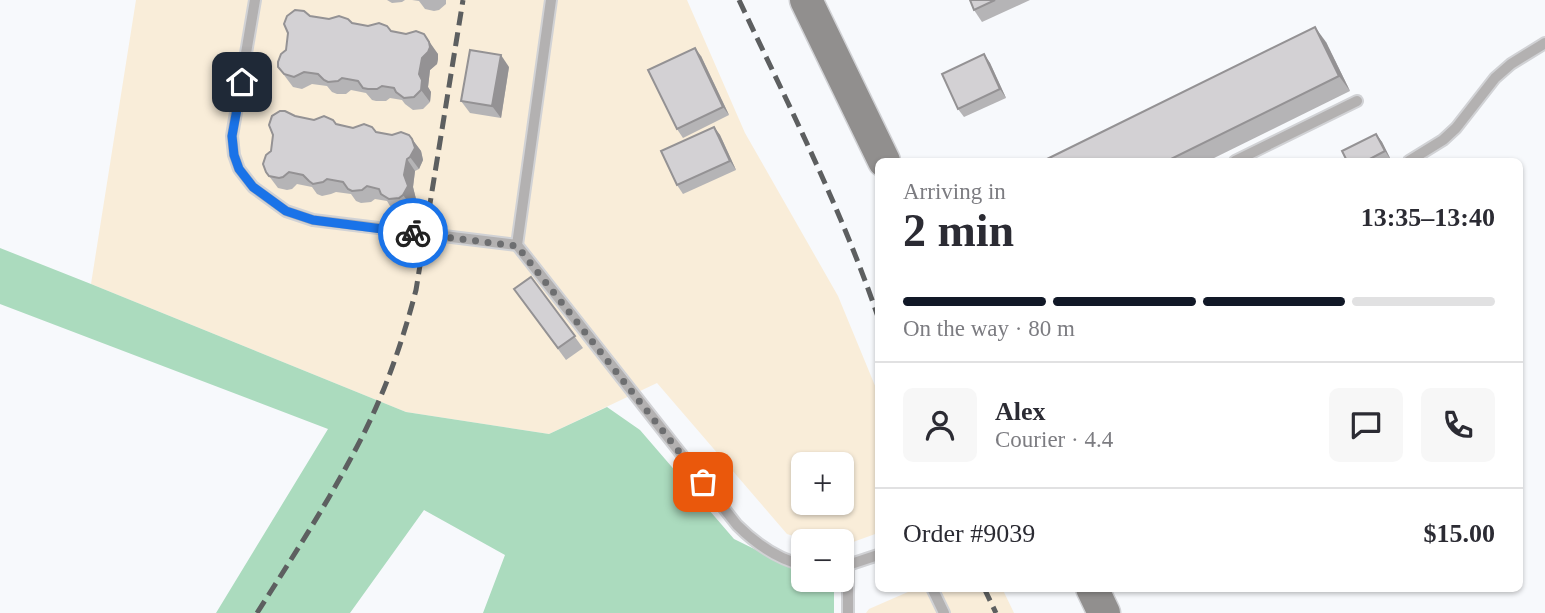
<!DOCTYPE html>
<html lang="en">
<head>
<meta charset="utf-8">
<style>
	:root { --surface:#fff; --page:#f7f7f7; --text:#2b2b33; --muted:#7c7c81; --line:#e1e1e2; --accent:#111827 }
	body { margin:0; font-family:"Times New Roman",serif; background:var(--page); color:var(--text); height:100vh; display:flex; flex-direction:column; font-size:26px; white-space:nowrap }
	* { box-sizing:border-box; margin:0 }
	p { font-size:23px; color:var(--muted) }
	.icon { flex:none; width:38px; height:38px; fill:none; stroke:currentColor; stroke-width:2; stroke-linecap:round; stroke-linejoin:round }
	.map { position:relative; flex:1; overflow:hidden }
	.drawer { position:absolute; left:875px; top:158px; width:648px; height:434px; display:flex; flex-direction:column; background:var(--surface); border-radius:10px; box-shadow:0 2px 5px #0004 }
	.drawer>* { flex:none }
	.controls { position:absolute; left:791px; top:452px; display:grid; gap:14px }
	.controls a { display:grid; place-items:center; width:63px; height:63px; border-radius:10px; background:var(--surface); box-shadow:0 2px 5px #0004; font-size:35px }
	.pin { position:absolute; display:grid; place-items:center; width:60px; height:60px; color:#fff; margin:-30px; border-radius:14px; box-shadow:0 4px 10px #0006 }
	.courier { position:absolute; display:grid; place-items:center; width:70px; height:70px; margin:-35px; border:5px solid #1a73e8; border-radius:50%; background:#fff; color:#222; box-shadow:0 2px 9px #0007 }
	.head em { font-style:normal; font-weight:800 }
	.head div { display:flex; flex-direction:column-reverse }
	.head { display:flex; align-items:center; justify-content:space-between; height:119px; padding:0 28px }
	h1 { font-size:46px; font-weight:800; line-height:52px }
	.bar { display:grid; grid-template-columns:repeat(4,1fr); gap:10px 7px; align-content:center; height:84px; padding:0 28px }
	.bar i { height:9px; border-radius:5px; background:var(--line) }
	.bar .selected { background:var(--accent) }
	.bar p { grid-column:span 4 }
	.line { display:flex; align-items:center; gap:18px; padding:0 28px; border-top:2px solid var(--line) }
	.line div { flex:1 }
	.round { display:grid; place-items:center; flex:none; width:74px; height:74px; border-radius:10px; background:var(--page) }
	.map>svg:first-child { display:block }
	.industrial { fill:#f9edd9; fill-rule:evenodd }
	.green { fill:#abdbbe }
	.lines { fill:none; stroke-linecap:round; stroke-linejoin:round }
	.service-casing { stroke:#d1d2d5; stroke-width:14 }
	.secondary-casing { stroke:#d1d2d5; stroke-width:35 }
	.service { stroke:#b3b1b1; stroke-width:10 }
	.secondary { stroke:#918f8e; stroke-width:32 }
	.rail { stroke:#5d5f60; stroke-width:5; stroke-dasharray:14 7; stroke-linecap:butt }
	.wall { fill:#b5b4b6 }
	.shaded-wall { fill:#949294 }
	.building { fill:#d3d1d4; stroke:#949294; stroke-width:2 }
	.done { stroke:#6d6e70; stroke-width:7; stroke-dasharray:0 12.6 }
	.route { stroke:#1a73e8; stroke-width:9 }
</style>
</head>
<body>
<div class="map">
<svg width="1545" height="613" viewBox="0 0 1545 613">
	<rect width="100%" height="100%" fill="#f7f9fc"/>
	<!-- industrial -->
	<g class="industrial">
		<path d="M136,0H687L745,133L838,296L878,393V533L842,546V541H809L787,534L657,383L549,434L406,412L91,284ZM803,464H842V502H803Z"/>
		<polygon points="917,588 1002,588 1014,613 866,613 869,609"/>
	</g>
	<!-- green -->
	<polygon class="green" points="0,248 91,284 406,412 549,434 607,407 640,430 734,539 803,573 803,579 815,579 834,589 834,613 483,613 505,555 424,510 350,613 216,613 328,429 0,304"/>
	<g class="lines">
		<defs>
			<g id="service">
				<polyline points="255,0 232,136 234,155 239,169 253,187 286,211 313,220 517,245"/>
				<path d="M551,0L517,245L737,525C756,544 777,559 803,565"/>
				<polyline points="1235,161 1357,101"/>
				<polyline points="1409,161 1443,140 1456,128 1495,78 1511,64 1545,43"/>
				<polyline points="842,567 878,555"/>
				<polyline points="932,588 944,613"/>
				<polyline points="848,613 848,566"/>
			</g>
			<g id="secondary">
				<polyline points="806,0 884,161"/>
				<polyline points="1092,588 1104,613"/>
			</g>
		</defs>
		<!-- service casing -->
		<use href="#service" class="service-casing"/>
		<!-- secondary casing -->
		<use href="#secondary" class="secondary-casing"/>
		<!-- service -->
		<use href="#service" class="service"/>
		<!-- secondary -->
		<use href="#secondary" class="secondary"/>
		<!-- rail -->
		<g class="rail">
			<path d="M739,0C788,104 841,208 878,317"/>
			<polyline points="984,588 996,613"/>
			<path d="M257,613C294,555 331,498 362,437C386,390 403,340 416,290L463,0"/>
		</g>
	</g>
	<!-- wall -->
	<g class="wall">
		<polygon points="387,0 405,0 402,2 392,3"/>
		<polygon points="412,0 446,0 446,4 439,10 434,11 425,9 419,1"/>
		<polygon points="970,0 1030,0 982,22 974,10"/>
		<polygon points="310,16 406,34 438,54 438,59 437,64 430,70 428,87 431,92 430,102 423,109 413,110 405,104 402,100 390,98 386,101 376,101 372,100 366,93 351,90 346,94 337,94 332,92 327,86 312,84 302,89 293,87 278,67 286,50"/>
		<polygon points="1326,42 1350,91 1208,161 1043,161"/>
		<polygon points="984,54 990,63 1006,98 964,117 958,109"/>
		<polygon points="701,56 729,115 683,138 677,129"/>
		<polygon points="509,67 501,118 470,113 461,101"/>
		<polygon points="295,116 412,139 421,151 423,160 419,169 415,171 413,187 416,199 412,207 408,210 398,211 390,206 387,201 375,199 371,202 361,203 356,201 351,194 336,192 331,194 322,196 317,194 312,187 297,184 292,189 287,190 278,188 266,172 271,151"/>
		<polygon points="714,127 720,135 736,170 683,194 677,185"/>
		<polygon points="1376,134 1382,142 1391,160 1388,161 1347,161"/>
		<polygon points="531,277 583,348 566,360 514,289"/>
	</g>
	<!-- shaded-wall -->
	<g class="shaded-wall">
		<polygon points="1315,27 1326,42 1350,91 1339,76"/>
		<polygon points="424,34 438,54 438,59 437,64 430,70 428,87 431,92 430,102 421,90 419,74"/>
		<polygon points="695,48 701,56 729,115 723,107"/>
		<polygon points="984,54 990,63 1006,98 1000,89"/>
		<polygon points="501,55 509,67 501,118 492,106"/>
		<polygon points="714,127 720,135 736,170 730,161"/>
		<polygon points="1376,134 1382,142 1391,160 1385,151"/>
		<polygon points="412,139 421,151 423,160 419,169 410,157"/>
		<polygon points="407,159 415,171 413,187 416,199 412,207 403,195 404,175"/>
	</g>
	<!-- building -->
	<g class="building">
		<polygon points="970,0 995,0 974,10"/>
		<polygon points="295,10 304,11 310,16 329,19 339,16 348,19 352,23 368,26 379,23 387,26 391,31 406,34 416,31 424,34 429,42 430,47 428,52 422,58 419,74 422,80 421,90 414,97 404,98 396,92 394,88 382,86 377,89 368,89 363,88 358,81 342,78 338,81 328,82 324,80 318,74 304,72 294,77 284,74 278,67 278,62 281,54 286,50 288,33 284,24 287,16"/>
		<polygon points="1315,27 1339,76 1167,161 1043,161"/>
		<polygon points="695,48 723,107 677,129 648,70"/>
		<polygon points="470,50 501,55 492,106 461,101"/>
		<polygon points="984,54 1000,89 958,109 942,74"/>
		<polygon points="280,111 285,111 295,116 314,120 324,116 333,120 336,124 353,128 364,124 372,127 376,132 392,135 401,132 409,135 412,139 415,148 410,157 407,159 404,175 408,186 403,195 399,198 389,199 381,194 379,189 367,186 362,190 352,191 348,189 343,182 327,179 323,182 313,184 309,181 303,175 289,172 283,177 279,178 269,176 266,172 263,164 266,155 271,151 273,135 269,125 272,116"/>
		<polygon points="714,127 730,161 677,185 661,151"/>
		<polygon points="1376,134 1385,151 1366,161 1347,161 1342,151"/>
		<polygon points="531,277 575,336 558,348 514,289"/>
	</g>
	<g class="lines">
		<!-- done -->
		<polyline class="done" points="413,233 517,246 703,482"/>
		<!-- route -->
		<polyline class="route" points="242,82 232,136 234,155 239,169 253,187 286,211 313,220 413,233"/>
	</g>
</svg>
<div class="controls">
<a>+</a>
<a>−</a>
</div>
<div class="pin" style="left:703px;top:482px;background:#ea580c"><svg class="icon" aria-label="bag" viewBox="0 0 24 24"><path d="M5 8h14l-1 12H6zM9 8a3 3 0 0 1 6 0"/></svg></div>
<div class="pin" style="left:242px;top:82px;background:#1f2937"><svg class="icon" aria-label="home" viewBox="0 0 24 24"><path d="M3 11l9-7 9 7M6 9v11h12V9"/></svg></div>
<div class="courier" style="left:413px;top:233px"><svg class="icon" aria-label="bike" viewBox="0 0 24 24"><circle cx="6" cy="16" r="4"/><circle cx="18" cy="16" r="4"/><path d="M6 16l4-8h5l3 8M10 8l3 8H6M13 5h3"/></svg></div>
<section class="drawer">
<div class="head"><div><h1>2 min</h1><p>Arriving in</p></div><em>13:35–13:40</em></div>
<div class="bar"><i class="selected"></i><i class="selected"></i><i class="selected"></i><i></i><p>On the way · 80 m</p></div>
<div class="line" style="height:126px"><a class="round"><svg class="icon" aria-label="person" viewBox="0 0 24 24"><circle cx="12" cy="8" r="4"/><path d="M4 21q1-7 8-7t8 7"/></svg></a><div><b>Alex</b><p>Courier · 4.4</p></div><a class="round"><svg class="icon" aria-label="chat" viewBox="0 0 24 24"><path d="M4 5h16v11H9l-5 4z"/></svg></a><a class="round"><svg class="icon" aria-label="phone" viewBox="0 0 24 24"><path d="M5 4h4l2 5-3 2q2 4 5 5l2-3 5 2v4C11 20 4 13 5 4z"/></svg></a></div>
<div class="line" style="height:91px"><div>Order #9039</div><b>$15.00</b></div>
</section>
</div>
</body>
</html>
